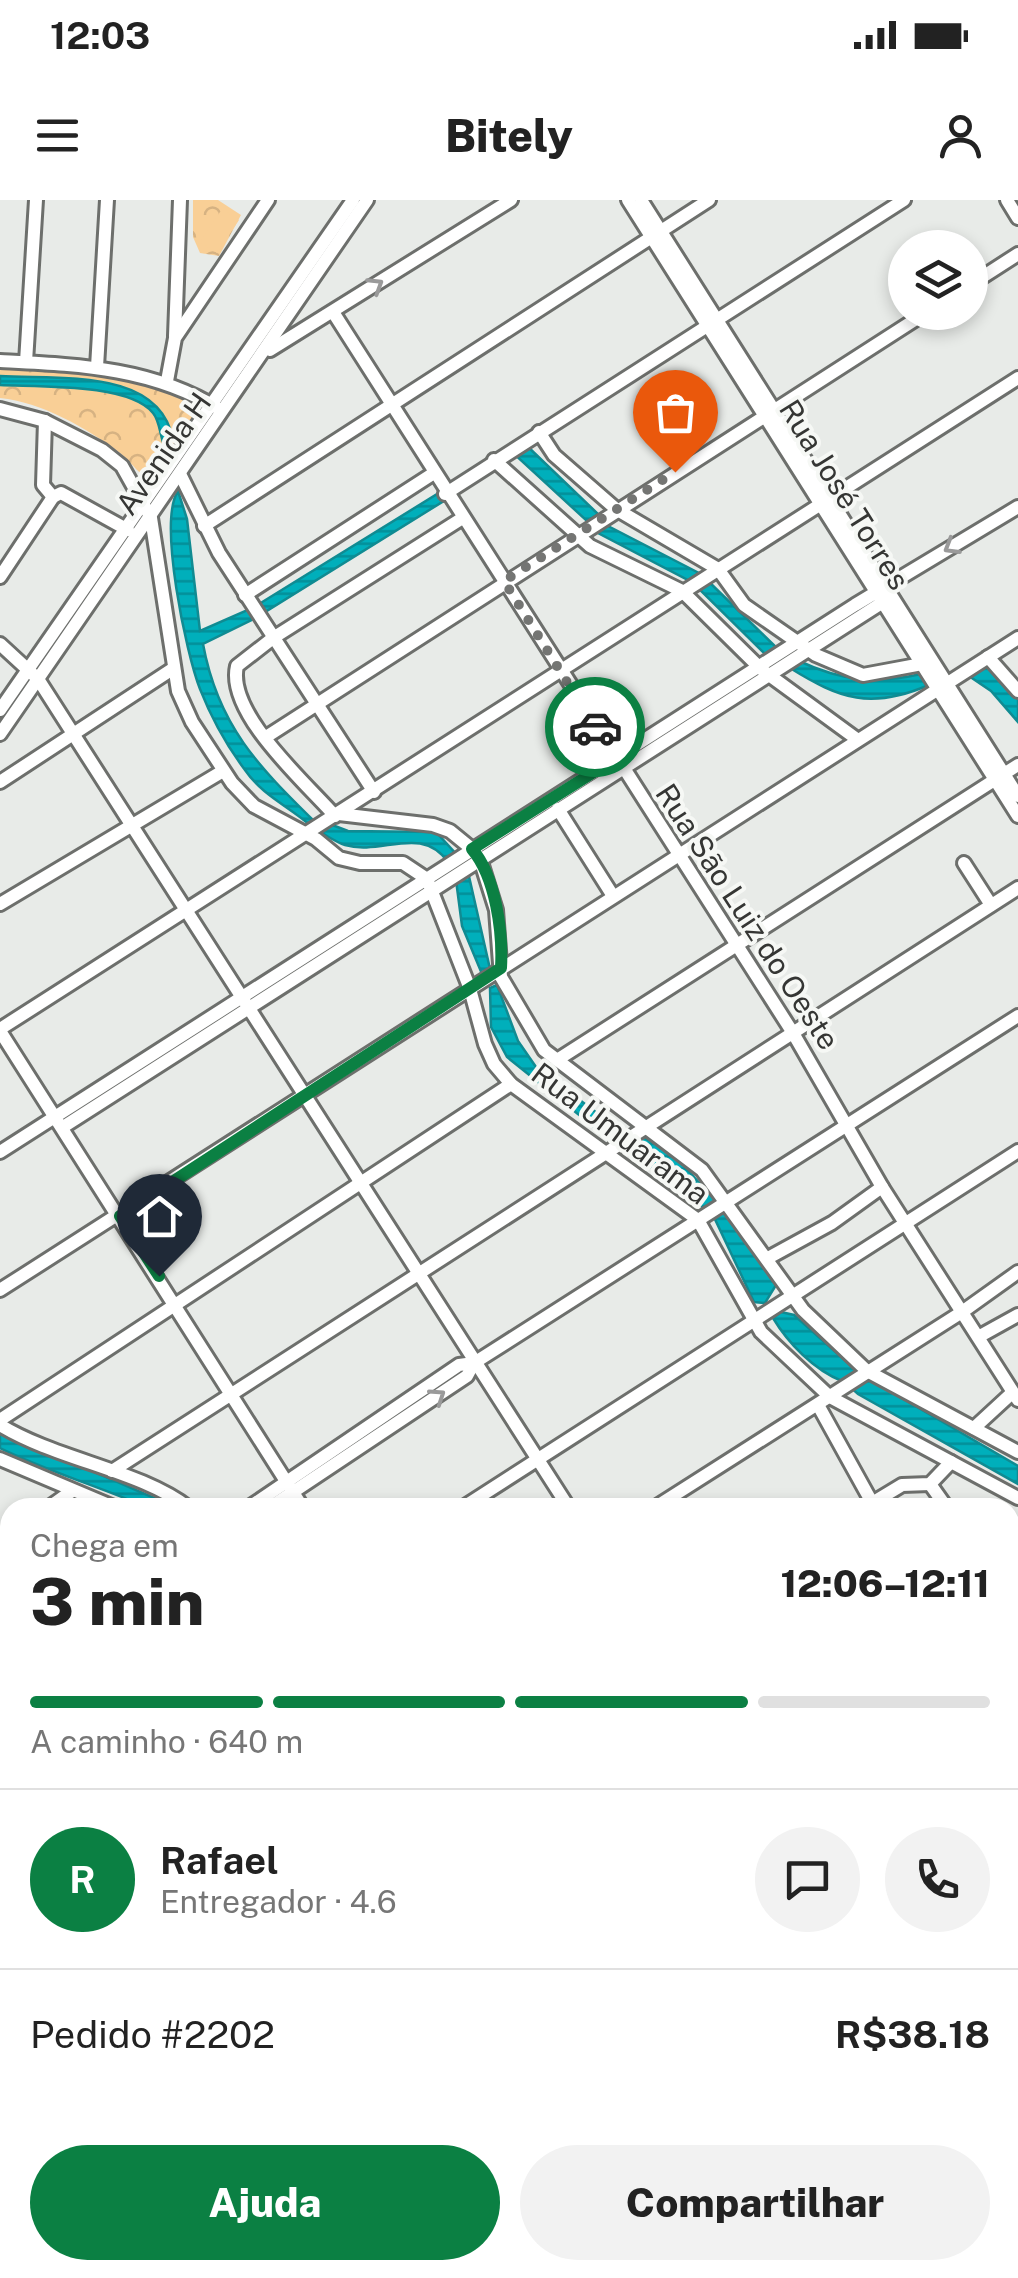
<!DOCTYPE html>
<html lang="pt">
<head>
<meta charset="utf-8">
<style>
	:root { --surface:#fff; --page:#f2f2f2; --text:#222; --muted:#767676; --line:#e0e0e0; --accent:#0b8043 }
	body { margin:0; font-family:"Public Sans",sans-serif; background:var(--page); color:var(--text); height:100vh; display:flex; flex-direction:column; font-size:38px; white-space:nowrap }
	* { box-sizing:border-box; margin:0 }
	p { font-size:32px; color:var(--muted) }
	.icon { flex:none; width:55px; height:55px; fill:none; stroke:currentColor; stroke-width:2; stroke-linecap:round; stroke-linejoin:round }
	.map { position:relative; flex:1; overflow:hidden }
	.side { position:absolute; left:0px; top:1298px; width:1020px; height:782px; display:flex; flex-direction:column; background:var(--surface); border-radius:30px 30px 0 0; box-shadow:0 5px 15px #0003 }
	.side>* { flex:none }
	.controls { position:absolute; left:888px; top:30px; display:grid; gap:20px }
	.controls a { display:grid; place-items:center; width:100px; height:100px; border-radius:50%; background:var(--surface); box-shadow:0 5px 15px #0003; font-size:50px }
	.pin { position:absolute; display:grid; place-items:center; width:85px; height:85px; color:#fff; margin:-102px -42px; border-radius:50% 50% 50% 0; rotate:-45deg; box-shadow:0 0 10px #0007 }
	.pin .icon { rotate:45deg }
	.courier { position:absolute; display:grid; place-items:center; width:100px; height:100px; margin:-50px; border:8px solid #0b8043; border-radius:50%; background:#fff; color:#222; box-shadow:0 2px 12px #0007 }
	.headline em { font-style:normal; font-weight:800 }
	.headline div { display:flex; flex-direction:column-reverse }
	.headline { display:flex; align-items:center; justify-content:space-between; height:170px; padding:0 30px }
	h1 { font-size:65px; font-weight:800; line-height:75px }
	.bar { display:grid; grid-template-columns:repeat(4,1fr); gap:15px 10px; align-content:center; height:120px; padding:0 30px }
	.bar i { height:12px; border-radius:8px; background:var(--line) }
	.bar .selected { background:var(--accent) }
	.bar p { grid-column:span 4 }
	.line { display:flex; align-items:center; gap:25px; padding:0 30px; border-top:2px solid var(--line) }
	.line div { flex:1 }
	.round { display:grid; place-items:center; flex:none; width:105px; height:105px; border-radius:52px; background:var(--page) }
	.button { display:flex; gap:20px; margin-top:auto; padding:20px 30px }
	.button a { flex:1; height:115px; border-radius:60px; background:var(--accent); color:#fff; font-size:40px; font-weight:800; line-height:115px; text-align:center }
	.button a+a { background:var(--page); color:var(--text) }
	.status { display:flex; justify-content:space-between; align-items:center; height:70px; padding:0 50px; background:var(--surface); direction:ltr }
	.status svg { height:28px; fill:currentColor }
	header { display:flex; justify-content:space-between; align-items:center; height:130px; padding:0 30px; background:var(--surface); font-size:45px; font-weight:800 }
	.map>svg:first-child { display:block }
	.built { fill:#d9e0d7 }
	.park { fill:url(#park-crowns) }
	.pitch { fill:#f9cf96 }
	.water { fill:url(#water-rules); stroke:#108b92; stroke-width:2.5 }
	.lines { fill:none; stroke-linecap:round; stroke-linejoin:round }
	.minor-casing { stroke:#6d6f6c; stroke-width:18 }
	.minor { stroke:#fff; stroke-width:12 }
	.oneway { stroke:#9a9a9a }
	.done { stroke:#747573; stroke-width:10; stroke-dasharray:0 18 }
	.route { stroke:#0b8043; stroke-width:12 }
	.labels { text-anchor:middle; stroke-width:8; stroke-linejoin:round; paint-order:stroke }
	.street-label { font-size:30px; fill:#353634; stroke:#f6f8f5 }
</style>
</head>
<body>
<div class="status"><b>12:03</b><svg viewBox="0 0 49 12"><path d="M0 12V9h3v3zM5 12V6h3v6zM10 12V3h3v9zM15 12V0h3v12zM26 1h20v11H26zM47 4h2v5h-2z"/></svg></div>
<header><svg class="icon" aria-label="menu" viewBox="0 0 24 24"><path d="M4 6h16M4 12h16M4 18h16"/></svg>Bitely<svg class="icon" aria-label="person" viewBox="0 0 24 24"><circle cx="12" cy="8" r="4"/><path d="M4 21q1-7 8-7t8 7"/></svg></header>
<div class="map">
<svg width="1018" height="2078" viewBox="0 0 1018 2078">
	<defs>
		<pattern id="park-crowns" width="20" height="18" patternUnits="userSpaceOnUse" patternTransform="scale(2.5)"><rect width="20" height="18" fill="#f9cf96"/><path d="M2 6a3 3 0 1 1 6 0M12 15a3 3 0 1 1 6 0" fill="none" stroke="#d6b282"/></pattern>
		<pattern id="water-rules" width="6" height="5" patternUnits="userSpaceOnUse" patternTransform="scale(2.5)"><rect width="6" height="5" fill="#00afbb"/><path d="M0 2.5h6" fill="none" stroke="#038f99"/></pattern>
	</defs>
	<rect width="100%" height="100%" fill="#e8ebe8"/>
	<!-- built -->
	<g class="built">
		<polygon points="10,1989 10,2066 0,2050 0,1995"/>
		<polygon points="12,2070 161,2070 149,2078 17,2078"/>
	</g>
	<!-- park -->
	<g class="park">
		<polygon points="193,0 218,0 241,15 219,56 200,53 193,37"/>
		<path d="M0,167C76,170 139,167 205,209L156,282C139,277 133,263 120,253C87,228 41,202 0,198Z"/>
	</g>
	<!-- pitch -->
	<polygon class="pitch" points="222,9 239,20 217,53 200,42"/>
	<!-- water -->
	<g class="water">
		<path d="M0,176C58,180 160,167 173,240L163,242C160,233 159,220 153,213C129,183 37,187 0,185Z"/>
		<polygon points="525,244 598,314 587,321 512,252"/>
		<path d="M178,291L187,319L200,431L252,408L258,417L203,444C218,526 259,567 315,622L310,625C288,606 262,595 245,570C227,546 211,517 200,489C186,453 158,321 178,291Z"/>
		<polygon points="442,291 447,299 265,412 259,404"/>
		<polygon points="603,320 608,326 699,373 688,380 598,333 592,327"/>
		<polygon points="705,378 780,451 769,458 695,385"/>
		<path d="M799,461C841,481 877,484 921,474L929,485C871,510 840,499 790,468Z"/>
		<polygon points="980,465 990,468 1018,499 1018,522 991,491 966,474"/>
		<path d="M327,623L348,631L436,632L458,656L448,662C421,624 382,656 345,645C335,642 325,634 316,630Z"/>
		<polygon points="468,672 490,769 482,774 462,726 456,680"/>
		<polygon points="497,785 518,841 536,867 626,935 614,943 507,857 491,827 490,788"/>
		<polygon points="640,936 670,951 717,1002 706,1010 624,946"/>
		<polygon points="722,1007 776,1085 765,1103 754,1102 713,1015"/>
		<path d="M781,1112L794,1115L857,1171L842,1181C814,1170 788,1143 773,1118Z"/>
		<polygon points="864,1176 1018,1266 1018,1284 858,1194 849,1186"/>
		<path d="M0,1231L175,1307H134L132,1301C88,1283 43,1269 0,1248Z"/>
	</g>
	<g class="lines">
		<defs>
			<g id="minor">
				<polyline points="628,0 1018,616"/>
				<polyline points="641,0 1018,596"/>
				<polyline points="1007,0 1018,18"/>
				<polyline points="970,85 1018,54"/>
				<polyline points="333,112 793,833 882,987 1018,1200"/>
				<polyline points="175,136 180,0"/>
				<polyline points="270,150 511,0"/>
				<path d="M0,161C77,165 151,167 219,209"/>
				<polyline points="26,162 36,0"/>
				<polyline points="97,167 107,0"/>
				<polyline points="167,181 175,138 268,0"/>
				<polyline points="0,209 45,221 102,250 122,266 151,318 178,491 192,522 232,583 254,606 316,639 339,658 360,663 403,663 427,679 470,789 485,844 494,864 511,884 698,1020 761,1132 830,1197 1018,1298"/>
				<polyline points="45,221 43,285 53,297 61,293 128,330"/>
				<polyline points="539,232 554,255 616,309 718,369 744,405 816,455 863,475 922,464"/>
				<polyline points="494,260 590,346 682,391 761,469 858,540"/>
				<polyline points="181,276 219,353 374,592"/>
				<polyline points="445,294 904,0"/>
				<polyline points="204,326 709,0"/>
				<polyline points="0,377 53,297"/>
				<polyline points="245,395 434,273"/>
				<polyline points="0,444 38,479 569,1308"/>
				<polyline points="988,457 1018,491"/>
				<polyline points="0,510 353,0"/>
				<polyline points="0,534 367,0"/>
				<polyline points="266,537 927,112"/>
				<polyline points="0,582 174,468"/>
				<polyline points="558,609 613,696"/>
				<polyline points="339,614 433,625 450,631 472,649 480,659 496,710 501,777 544,850 702,970 803,1110 867,1171 1018,1252"/>
				<path d="M335,616C305,582 226,513 237,466L273,438L461,319"/>
				<polyline points="964,663 991,705"/>
				<polyline points="0,704 223,571"/>
				<polyline points="0,829 1018,178"/>
				<polyline points="0,831 303,1308"/>
				<polyline points="557,860 1018,565"/>
				<polyline points="63,927 891,397"/>
				<polyline points="0,952 855,405 1018,307"/>
				<polyline points="768,1058 832,1023 882,987"/>
				<polyline points="0,1090 1018,438"/>
				<polyline points="980,1136 1018,1115"/>
				<polyline points="818,1205 875,1308"/>
				<polyline points="0,1220 511,884"/>
				<path d="M0,1225C57,1260 140,1270 189,1308"/>
				<polyline points="974,1228 1012,1193"/>
				<polyline points="0,1259 116,1308"/>
				<polyline points="112,1271 1018,688"/>
				<polyline points="930,1284 947,1308"/>
				<polyline points="48,1308 72,1291"/>
				<polyline points="248,1308 459,1165 474,1163 1018,816"/>
				<polyline points="269,1308 467,1176 474,1163"/>
				<polyline points="462,1308 1018,951"/>
				<polyline points="654,1308 962,1112 1018,1072"/>
				<polyline points="864,1308 902,1285 930,1284 951,1262"/>
				<polyline points="0,1339 10,1333"/>
				<polyline points="1010,1368 1018,1363"/>
				<polyline points="0,1472 10,1465"/>
				<polyline points="1010,1487 1018,1482"/>
				<polyline points="1010,1564 1018,1579"/>
				<polyline points="0,1599 10,1592"/>
				<polyline points="1010,1609 1018,1605"/>
				<polyline points="0,1652 10,1667"/>
				<polyline points="0,1717 10,1711"/>
				<polyline points="1010,1735 1018,1731"/>
				<polyline points="0,1853 10,1847"/>
				<polyline points="1010,1861 1018,1857"/>
				<polyline points="1010,1984 1018,1979"/>
				<polyline points="0,1985 10,1979"/>
				<polyline points="1010,2053 1018,2065"/>
				<polyline points="0,2069 6,2078"/>
				<polyline points="525,2070 531,2078"/>
				<polyline points="728,2070 730,2078"/>
				<polyline points="247,2078 259,2070"/>
				<polyline points="443,2078 456,2070"/>
				<polyline points="646,2078 659,2070"/>
				<polyline points="848,2078 862,2070"/>
				<polyline points="953,2078 966,2070"/>
			</g>
		</defs>
		<!-- minor casing -->
		<use href="#minor" class="minor-casing"/>
		<!-- minor -->
		<use href="#minor" class="minor"/>
	</g>
	<!-- one-way arrows -->
	<defs><path id="oneway-chevron" d="M-2-3.5L2.5 0L-2 3.5" fill="none" stroke-width="1.6" stroke-linecap="round" stroke-linejoin="round" transform="scale(2.5)"/></defs>
	<g class="oneway">
		<use href="#oneway-chevron" transform="translate(376 85) rotate(-32)"/>
		<use href="#oneway-chevron" transform="translate(951 347) rotate(149)"/>
		<use href="#oneway-chevron" transform="translate(438 1196) rotate(-34)"/>
	</g>
	<g class="lines">
		<!-- done -->
		<polyline class="done" points="595,527 504,381 675,272"/>
		<!-- route -->
		<path class="route" d="M159,1076L120,1016L501,768C503,733 496,677 472,649L616,558L595,527"/>
	</g>
	<g class="labels">
		<!-- street labels -->
		<g class="street-label">
			<text transform="translate(164 254) rotate(-55)" y="10">Avenida H</text>
			<text transform="translate(844 295) rotate(58)" y="10">Rua José Torres</text>
			<text transform="translate(747 717) rotate(57)" y="10">Rua São Luiz do Oeste</text>
			<text transform="translate(620 934) rotate(37)" y="10">Rua Umuarama</text>
		</g>
	</g>
</svg>
<div class="controls">
<a><svg class="icon" aria-label="layers" viewBox="0 0 24 24"><path d="M12 4l9 5-9 5-9-5zM3 14l9 5 9-5"/></svg></a>
</div>
<div class="pin" style="left:675px;top:272px;background:#ea580c"><svg class="icon" aria-label="bag" viewBox="0 0 24 24"><path d="M5 8h14l-1 12H6zM9 8a3 3 0 0 1 6 0"/></svg></div>
<div class="pin" style="left:159px;top:1076px;background:#1f2937"><svg class="icon" aria-label="home" viewBox="0 0 24 24"><path d="M3 11l9-7 9 7M6 9v11h12V9"/></svg></div>
<div class="courier" style="left:595px;top:527px"><svg class="icon" aria-label="car" viewBox="0 0 24 24"><path d="M5 17H2v-5l4-1 3-4h7l3 4 3 1v5h-3M9 17h6M6 11h13"/><circle cx="7" cy="17" r="2"/><circle cx="17" cy="17" r="2"/></svg></div>
<section class="side">
<div class="headline"><div><h1>3 min</h1><p>Chega em</p></div><em>12:06–12:11</em></div>
<div class="bar"><i class="selected"></i><i class="selected"></i><i class="selected"></i><i></i><p>A caminho · 640 m</p></div>
<div class="line" style="height:180px"><b class="round" style="background:var(--accent);color:#fff">R</b><div><b>Rafael</b><p>Entregador · 4.6</p></div><a class="round"><svg class="icon" aria-label="chat" viewBox="0 0 24 24"><path d="M4 5h16v11H9l-5 4z"/></svg></a><a class="round"><svg class="icon" aria-label="phone" viewBox="0 0 24 24"><path d="M5 4h4l2 5-3 2q2 4 5 5l2-3 5 2v4C11 20 4 13 5 4z"/></svg></a></div>
<div class="line" style="height:130px"><div>Pedido #2202</div><b>R$38.18</b></div>
<div class="button"><a>Ajuda</a><a>Compartilhar</a></div>
</section>
</div>
</body>
</html>
